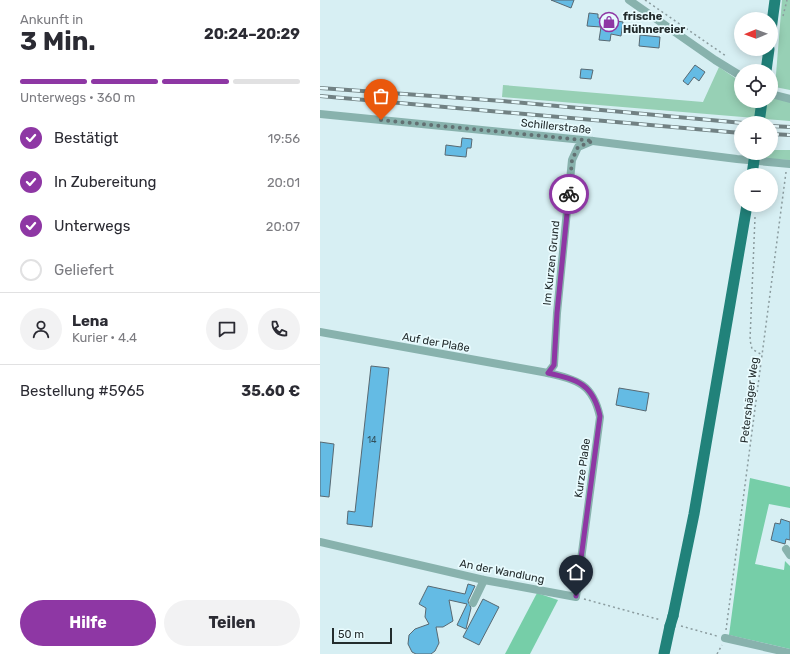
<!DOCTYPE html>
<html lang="de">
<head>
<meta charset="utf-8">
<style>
	:root { --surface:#fff; --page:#f2f2f3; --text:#2b2b33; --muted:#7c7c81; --line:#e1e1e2; --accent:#8e37a4 }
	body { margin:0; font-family:Rubik,sans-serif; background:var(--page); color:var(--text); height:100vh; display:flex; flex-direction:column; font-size:15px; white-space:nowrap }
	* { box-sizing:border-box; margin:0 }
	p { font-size:13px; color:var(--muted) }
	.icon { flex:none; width:22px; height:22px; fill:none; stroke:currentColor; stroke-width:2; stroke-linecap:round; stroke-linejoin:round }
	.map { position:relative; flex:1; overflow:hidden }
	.side { display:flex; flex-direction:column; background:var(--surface); width:320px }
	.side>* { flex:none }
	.needle { width:26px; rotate:269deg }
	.buttons { position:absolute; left:414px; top:12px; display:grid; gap:8px }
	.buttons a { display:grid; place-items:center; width:44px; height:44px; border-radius:50%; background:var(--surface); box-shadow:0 2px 10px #0003; font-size:20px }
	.scale { position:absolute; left:12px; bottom:10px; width:60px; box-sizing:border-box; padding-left:4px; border:2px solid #232c2d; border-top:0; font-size:11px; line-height:14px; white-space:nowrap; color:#232c2d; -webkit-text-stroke:3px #e8fbfe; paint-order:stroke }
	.pin { position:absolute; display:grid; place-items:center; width:34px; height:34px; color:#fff; margin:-41px -17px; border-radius:50% 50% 50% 0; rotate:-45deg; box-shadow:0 0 4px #0007 }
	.pin .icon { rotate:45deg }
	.courier { position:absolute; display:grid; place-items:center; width:40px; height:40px; margin:-20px; border:3px solid #8e37a4; border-radius:50%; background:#fff; color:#222; box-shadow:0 1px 5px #0007 }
	.summary em { font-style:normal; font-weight:700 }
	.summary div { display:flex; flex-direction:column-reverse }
	.summary { display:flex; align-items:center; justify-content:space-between; height:68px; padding:0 20px }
	h1 { font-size:26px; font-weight:700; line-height:30px }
	.bar { display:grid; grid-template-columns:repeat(4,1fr); gap:6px 4px; align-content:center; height:48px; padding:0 20px }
	.bar i { height:5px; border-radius:3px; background:var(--line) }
	.bar .current { background:var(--accent) }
	.bar p { grid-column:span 4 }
	.line { display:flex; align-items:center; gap:10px; padding:0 20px; border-top:1px solid var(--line) }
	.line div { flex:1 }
	.round { display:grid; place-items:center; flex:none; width:42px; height:42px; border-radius:21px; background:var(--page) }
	ol { padding:0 20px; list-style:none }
	li { display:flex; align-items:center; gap:12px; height:44px }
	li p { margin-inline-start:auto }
	li .icon { padding:4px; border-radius:50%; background:var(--accent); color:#fff; stroke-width:4 }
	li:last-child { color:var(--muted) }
	li i { width:22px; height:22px; border:2px solid var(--line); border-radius:50% }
	.primary-button { display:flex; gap:8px; margin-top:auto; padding:8px 20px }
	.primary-button a { flex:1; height:46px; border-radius:24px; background:var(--accent); color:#fff; font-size:16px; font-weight:700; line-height:46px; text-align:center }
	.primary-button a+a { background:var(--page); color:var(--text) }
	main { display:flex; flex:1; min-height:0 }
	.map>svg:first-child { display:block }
	.green { fill:#97d0b5 }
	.forest { fill:#76cea8 }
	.building { fill:#64bbe4; stroke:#586972 }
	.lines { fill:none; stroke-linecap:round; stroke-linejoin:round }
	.path { stroke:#8a9b9e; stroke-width:1.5; stroke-dasharray:2 3; stroke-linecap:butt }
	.minor { stroke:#88b2ad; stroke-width:8 }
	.major { stroke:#21827a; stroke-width:11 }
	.rail-casing { stroke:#718183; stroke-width:4 }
	.rail { stroke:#e8fbfe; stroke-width:2.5; stroke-dasharray:8; stroke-linecap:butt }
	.major-bridge { stroke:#21827a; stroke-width:11 }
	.done { stroke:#627072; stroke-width:4; stroke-dasharray:0 7.2 }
	.route { stroke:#8e37a4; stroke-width:5 }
	.labels { text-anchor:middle; stroke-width:3.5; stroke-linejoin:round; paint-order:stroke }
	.number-label { font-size:9px; fill:#33505b }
	.poi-label { font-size:11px; font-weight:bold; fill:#232c2d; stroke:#e8fbfe; text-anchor:start }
	.street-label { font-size:11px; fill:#232c2d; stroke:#e8fbfe }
</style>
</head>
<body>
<main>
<section class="side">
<div class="summary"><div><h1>3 Min.</h1><p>Ankunft in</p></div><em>20:24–20:29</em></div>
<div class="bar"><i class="current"></i><i class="current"></i><i class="current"></i><i></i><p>Unterwegs · 360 m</p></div>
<ol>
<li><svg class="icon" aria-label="check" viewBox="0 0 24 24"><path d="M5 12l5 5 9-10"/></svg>Bestätigt<p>19:56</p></li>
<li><svg class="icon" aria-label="check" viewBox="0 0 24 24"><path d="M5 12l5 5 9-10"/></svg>In Zubereitung<p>20:01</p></li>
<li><svg class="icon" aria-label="check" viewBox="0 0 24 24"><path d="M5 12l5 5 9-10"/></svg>Unterwegs<p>20:07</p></li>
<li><i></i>Geliefert</li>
</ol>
<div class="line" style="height:72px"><a class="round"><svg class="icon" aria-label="person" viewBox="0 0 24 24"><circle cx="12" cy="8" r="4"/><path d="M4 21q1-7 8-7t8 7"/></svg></a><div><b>Lena</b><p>Kurier · 4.4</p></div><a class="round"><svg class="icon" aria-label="chat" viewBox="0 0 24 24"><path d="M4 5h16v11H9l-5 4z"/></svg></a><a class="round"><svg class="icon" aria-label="phone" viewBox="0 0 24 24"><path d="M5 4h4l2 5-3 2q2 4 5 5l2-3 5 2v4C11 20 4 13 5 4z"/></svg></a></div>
<div class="line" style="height:52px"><div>Bestellung #5965</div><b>35.60 €</b></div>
<div class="primary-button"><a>Hilfe</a><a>Teilen</a></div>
</section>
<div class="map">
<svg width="470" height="654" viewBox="0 0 470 654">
	<rect width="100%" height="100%" fill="#d7eff3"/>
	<!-- green -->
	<g class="green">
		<polygon points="462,0 470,0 470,90 455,87"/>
		<polygon points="399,67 421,82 421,101 451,101 451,97 470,101 470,121 182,97 183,85 383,102"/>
		<polygon points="451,150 470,150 470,160 446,159 446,153 451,153"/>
	</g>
	<!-- forest -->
	<g class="forest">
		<polygon points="430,478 470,487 470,508 449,504 435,564 464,570 465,561 470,566 470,649 409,635"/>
		<polygon points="217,593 238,600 210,654 185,654"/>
	</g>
	<!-- building -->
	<g class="building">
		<polygon points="231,0 254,0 251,8"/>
		<polygon points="269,13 278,14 278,18 303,22 301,36 291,34 290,41 279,40 281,27 267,26"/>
		<polygon points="320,35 340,37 339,48 319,46"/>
		<polygon points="375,65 385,72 379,81 374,77 368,85 363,81"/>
		<polygon points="261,69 273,70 271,79 260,78"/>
		<polygon points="142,138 152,139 151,148 147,148 146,157 125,155 126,145 141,147"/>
		<polygon points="51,366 69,368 52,527 27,524 28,511 35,512"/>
		<polygon points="299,388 329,393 326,411 296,405"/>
		<polygon points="0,442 14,444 9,497 0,496"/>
		<polygon points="461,519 470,522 470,540 466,539 465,544 451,540 455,523 460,524"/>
		<polygon points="148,584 155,586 148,601 151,608 146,629 137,625 147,604 129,600 133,621 123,627 116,627 119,643 115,651 111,654 96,654 92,652 88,644 89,635 95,629 109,624 105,617 106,608 99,604 108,586 145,594"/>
		<polygon points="163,599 179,607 159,645 143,637"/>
	</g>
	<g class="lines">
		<!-- path -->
		<g class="path">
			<polyline points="325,0 406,56"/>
			<polyline points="463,16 467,0"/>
			<polyline points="435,217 430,340 432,349 442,355"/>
			<polyline points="264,599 341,620"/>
			<polyline points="361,626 397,636"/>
			<polyline points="406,630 466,172"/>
			<polyline points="397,654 402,645"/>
		</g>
		<!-- minor -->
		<g class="minor">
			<polyline points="309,0 395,60 421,76"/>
			<polyline points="451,94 470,99"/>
			<polyline points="0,114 273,141 417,159 470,164"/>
			<path d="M0,332L228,373C258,380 273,384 280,417L256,597L164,580L0,542"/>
			<polyline points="228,373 234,365 237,313 252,160 258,147 272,141"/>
			<polyline points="466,549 470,555"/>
			<polyline points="153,603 164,580"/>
			<polyline points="405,638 470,653"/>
		</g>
		<!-- major -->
		<g class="major">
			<polyline points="451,30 455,0"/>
			<polyline points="446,71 449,49"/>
			<polyline points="439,123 442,101"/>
			<polyline points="353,616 374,514 427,205"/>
			<polyline points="344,654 350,626"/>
		</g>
		<defs>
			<g id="rail">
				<polyline points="0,88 183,101 423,123"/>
				<polyline points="0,96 421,133"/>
				<polyline points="451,126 470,127"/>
				<polyline points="451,134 470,135"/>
			</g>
		</defs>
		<!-- rail casing -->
		<use href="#rail" class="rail-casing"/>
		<!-- rail -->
		<use href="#rail" class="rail"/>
		<!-- major-bridge -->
		<g class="major-bridge">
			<polyline points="432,175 435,153"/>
			<polyline points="350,626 353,616"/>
		</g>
	</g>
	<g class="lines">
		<!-- done -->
		<polyline class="done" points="61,120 273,141 258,147 252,160 249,194"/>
		<!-- route -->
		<path class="route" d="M249,194L237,313L234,365L228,373C258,380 273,384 280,416L256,596"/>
	</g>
	<!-- icons -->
	<defs>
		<symbol id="shop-ring" viewBox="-11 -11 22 22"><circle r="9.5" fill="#e8fbfe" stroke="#8e37a4" stroke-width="1.5"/><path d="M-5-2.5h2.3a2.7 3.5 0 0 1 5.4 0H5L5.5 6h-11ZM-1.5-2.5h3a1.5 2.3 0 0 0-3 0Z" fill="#8e37a4"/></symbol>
	</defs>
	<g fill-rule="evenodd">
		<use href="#shop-ring" x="278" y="11" width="22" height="22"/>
	</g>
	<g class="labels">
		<!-- number labels -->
		<g class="number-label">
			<text x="52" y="443">14</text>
		</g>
		<!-- poi labels -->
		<g class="poi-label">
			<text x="303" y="20">frische<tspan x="303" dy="13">Hühnereier</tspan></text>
		</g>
		<!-- street labels -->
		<g class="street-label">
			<text transform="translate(236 126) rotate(6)" y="4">Schillerstraße</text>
			<text transform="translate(231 263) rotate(-84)" y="4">Im Kurzen Grund</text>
			<text transform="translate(116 342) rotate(10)" y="4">Auf der Plaße</text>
			<text transform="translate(429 400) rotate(-83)" y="4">Petershäger Weg</text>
			<text transform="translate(262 468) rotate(-82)" y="4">Kurze Plaße</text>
			<text transform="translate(182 571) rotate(11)" y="4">An der Wandlung</text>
		</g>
	</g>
</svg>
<div class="buttons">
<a><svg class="needle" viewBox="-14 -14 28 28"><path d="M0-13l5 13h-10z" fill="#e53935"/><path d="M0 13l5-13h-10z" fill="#7c7c81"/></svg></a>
<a><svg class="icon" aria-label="locate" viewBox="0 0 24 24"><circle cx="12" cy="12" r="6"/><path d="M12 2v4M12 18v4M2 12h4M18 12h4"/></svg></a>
<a>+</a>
<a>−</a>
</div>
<div class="scale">50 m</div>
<div class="pin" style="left:61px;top:120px;background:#ea580c"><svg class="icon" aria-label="bag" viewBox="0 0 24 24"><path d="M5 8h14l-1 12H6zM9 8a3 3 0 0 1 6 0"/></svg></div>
<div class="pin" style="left:256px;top:596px;background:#1f2937"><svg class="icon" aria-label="home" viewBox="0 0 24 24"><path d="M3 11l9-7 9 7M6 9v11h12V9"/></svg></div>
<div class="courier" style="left:249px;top:194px"><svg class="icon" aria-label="bike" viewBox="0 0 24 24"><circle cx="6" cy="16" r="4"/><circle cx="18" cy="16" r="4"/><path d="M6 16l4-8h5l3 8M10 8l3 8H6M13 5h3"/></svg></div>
</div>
</main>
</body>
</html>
